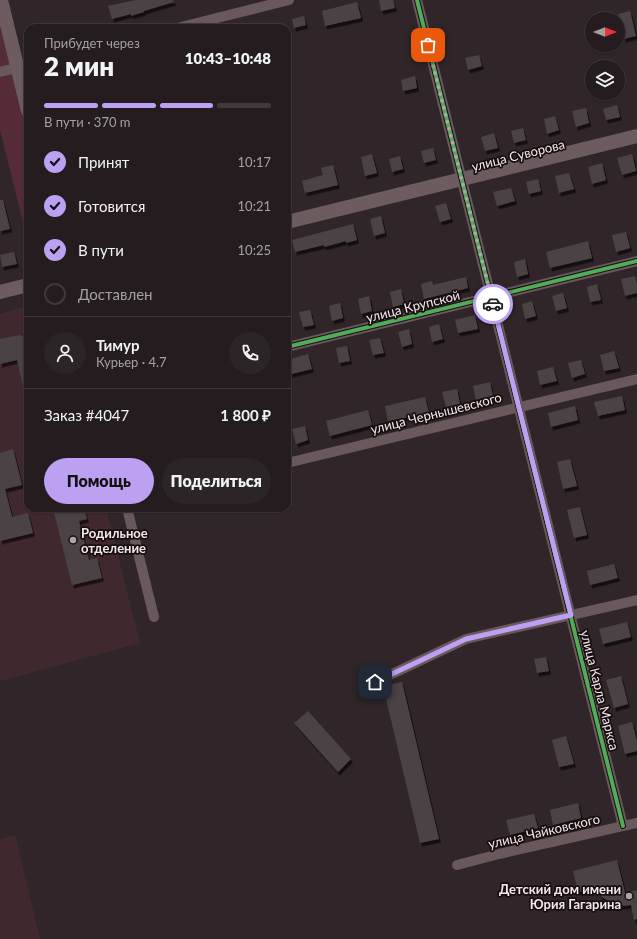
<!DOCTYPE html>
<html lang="ru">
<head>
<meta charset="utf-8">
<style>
	:root { --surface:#241c1f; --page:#2c2528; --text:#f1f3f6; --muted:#a3a1a4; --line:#413a3d; --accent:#bca0f2 }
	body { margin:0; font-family:Lato,sans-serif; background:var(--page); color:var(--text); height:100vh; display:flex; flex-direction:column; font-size:15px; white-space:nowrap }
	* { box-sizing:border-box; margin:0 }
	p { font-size:13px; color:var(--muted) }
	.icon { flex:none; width:22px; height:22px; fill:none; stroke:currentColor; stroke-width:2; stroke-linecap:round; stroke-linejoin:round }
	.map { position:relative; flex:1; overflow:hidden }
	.side { position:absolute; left:24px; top:24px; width:267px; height:488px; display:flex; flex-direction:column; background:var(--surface); border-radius:12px; box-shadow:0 1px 3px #0004,0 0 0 1px var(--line) }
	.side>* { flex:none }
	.needle { width:26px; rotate:90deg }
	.controls { position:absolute; left:585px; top:12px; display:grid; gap:8px }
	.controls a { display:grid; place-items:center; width:40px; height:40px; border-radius:50%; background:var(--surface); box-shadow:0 1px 3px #0004,0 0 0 1px var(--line); font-size:20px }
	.pin { position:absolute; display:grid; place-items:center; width:34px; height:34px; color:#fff; margin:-17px; border-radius:8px; box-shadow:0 2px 6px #0006 }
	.courier { position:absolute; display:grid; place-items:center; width:40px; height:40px; margin:-20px; border:3px solid #bca0f2; border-radius:50%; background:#fff; color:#222; box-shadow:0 1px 5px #0007 }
	.headline em { font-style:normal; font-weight:800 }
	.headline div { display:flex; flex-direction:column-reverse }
	.headline { display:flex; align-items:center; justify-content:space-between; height:68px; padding:0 20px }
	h1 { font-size:26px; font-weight:800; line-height:30px }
	.bar { display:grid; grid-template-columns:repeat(4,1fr); gap:6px 4px; align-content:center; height:48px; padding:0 20px }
	.bar i { height:5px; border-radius:3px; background:var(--line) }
	.bar .active { background:var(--accent) }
	.bar p { grid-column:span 4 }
	.line { display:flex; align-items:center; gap:10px; padding:0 20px; border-top:1px solid var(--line) }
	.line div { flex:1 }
	.round { display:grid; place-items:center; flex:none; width:42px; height:42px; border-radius:21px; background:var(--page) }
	ol { padding:0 20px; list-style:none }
	li { display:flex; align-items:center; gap:12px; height:44px }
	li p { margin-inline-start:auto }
	li .icon { padding:4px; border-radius:50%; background:var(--accent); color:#111; stroke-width:4 }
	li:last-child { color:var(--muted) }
	li i { width:22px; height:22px; border:2px solid var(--line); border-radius:50% }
	.cta { display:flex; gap:8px; margin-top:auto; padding:8px 20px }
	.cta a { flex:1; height:46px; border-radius:24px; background:var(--accent); color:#111; font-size:16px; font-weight:800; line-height:46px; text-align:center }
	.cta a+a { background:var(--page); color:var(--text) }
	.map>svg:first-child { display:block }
	.built { fill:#40292e }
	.green { fill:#542b37 }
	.building { fill:#4b4244; filter:url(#shadow) }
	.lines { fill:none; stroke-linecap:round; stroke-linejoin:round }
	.street { stroke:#69595d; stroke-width:10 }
	.secondary { stroke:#6c5b5f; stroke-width:14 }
	.cycleway-casing { stroke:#170e10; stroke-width:6 }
	.cycleway { stroke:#51ab58; stroke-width:4 }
	.done { stroke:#b0a4a7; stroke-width:4; stroke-dasharray:0 7.2 }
	.route { stroke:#bca0f2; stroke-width:5 }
	.poi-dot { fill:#b0a4a7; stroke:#170e10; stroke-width:1.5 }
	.labels { text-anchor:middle; stroke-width:3.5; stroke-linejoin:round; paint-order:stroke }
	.street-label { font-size:13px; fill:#f5e8eb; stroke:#170e10 }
	.poi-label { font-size:13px; font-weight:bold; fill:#f5e8eb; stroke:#170e10; text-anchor:start }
</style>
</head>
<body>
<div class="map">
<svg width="637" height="939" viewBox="0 0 637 939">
	<defs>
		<filter id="shadow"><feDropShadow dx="2" dy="3.5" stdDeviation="0" flood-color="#0009"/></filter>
	</defs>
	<rect width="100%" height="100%" fill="#302629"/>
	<!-- built -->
	<g class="built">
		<polygon points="28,306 28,508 106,508 140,643 0,681 0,314"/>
		<polygon points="15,835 40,939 0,939 0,840"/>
	</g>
	<!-- green -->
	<polygon class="green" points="0,25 28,138 28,242 0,130"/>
	<!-- building -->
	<g class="building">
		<polygon points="136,0 173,0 174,2 144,11 144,12 131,16 131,14 112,19 108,6"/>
		<polygon points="379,0 393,0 395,8 381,11"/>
		<polygon points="357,2 361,18 325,26 322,11"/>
		<polygon points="630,11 636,36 624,39 618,14"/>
		<polygon points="304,16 306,25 294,28 292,19"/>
		<polygon points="479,55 482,66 468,70 465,58"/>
		<polygon points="415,76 417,88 403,91 401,80"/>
		<polygon points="617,105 620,117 606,120 603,109"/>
		<polygon points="586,108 589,123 576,127 572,111"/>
		<polygon points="555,116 559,130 547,134 544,119"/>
		<polygon points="523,128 526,140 514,143 511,131"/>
		<polygon points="494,133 498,148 485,151 481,137"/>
		<polygon points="433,148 436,160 424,163 421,151"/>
		<polygon points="372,154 377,173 365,176 361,157"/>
		<polygon points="632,154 636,171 622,175 617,158"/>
		<polygon points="400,156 403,169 392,172 389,159"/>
		<polygon points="602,163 606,180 592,184 588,167"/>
		<polygon points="333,165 338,185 305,193 302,181 323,175 321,168"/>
		<polygon points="569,173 574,189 559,193 555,176"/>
		<polygon points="538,179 541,191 529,194 526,182"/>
		<polygon points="511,188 515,201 497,206 493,192"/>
		<polygon points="0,200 3,200 10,229 0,231"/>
		<polygon points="446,203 451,219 440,222 435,206"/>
		<polygon points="381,216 385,233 374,236 370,219"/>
		<polygon points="353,224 357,240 346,243 346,241 324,247 324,245 295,252 292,240"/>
		<polygon points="626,232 630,248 616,252 612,235"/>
		<polygon points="588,241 592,258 550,268 546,252"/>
		<polygon points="14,252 17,264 2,267 0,255"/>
		<polygon points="525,259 528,274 517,277 514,262"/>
		<polygon points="635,276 637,283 637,293 625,296 621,279"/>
		<polygon points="466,277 468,288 424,299 421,284 432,281 433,285"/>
		<polygon points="597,284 601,300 590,302 587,287"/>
		<polygon points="401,289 404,304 393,307 390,292"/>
		<polygon points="563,293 567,308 556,311 552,296"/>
		<polygon points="369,296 372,311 361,314 358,299"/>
		<polygon points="532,301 536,316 525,319 522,304"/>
		<polygon points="340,303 343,318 332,321 329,306"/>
		<polygon points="310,310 314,325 303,327 299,312"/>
		<polygon points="475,315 478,329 458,333 455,320"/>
		<polygon points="439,324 443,339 432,342 429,327"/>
		<polygon points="409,329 412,344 402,347 398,332"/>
		<polygon points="20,335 28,340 28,395 25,395 17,360 0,364 0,339"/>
		<polygon points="380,338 384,353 373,355 369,340"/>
		<polygon points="347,346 350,361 339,363 336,348"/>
		<polygon points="614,351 619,368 604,371 600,355"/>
		<polygon points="308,354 312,369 287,375 287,360"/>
		<polygon points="581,360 585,374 572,378 568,363"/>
		<polygon points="553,367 557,381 540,385 537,371"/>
		<polygon points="490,382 493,396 476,400 473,386"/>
		<polygon points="457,389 460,404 446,407 442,392"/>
		<polygon points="622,396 625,410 598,416 594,402"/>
		<polygon points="425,397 429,413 388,421 385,406"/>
		<polygon points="575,406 578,420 551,427 548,413"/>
		<polygon points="368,410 372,425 330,436 326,421"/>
		<polygon points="305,426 308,440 296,444 292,429"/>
		<polygon points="13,449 22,485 5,489 12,517 28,513 33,533 0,541 0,453"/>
		<polygon points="570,459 577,486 563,489 557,462"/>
		<polygon points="580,507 587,535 574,538 567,510"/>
		<polygon points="53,508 84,508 87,519 79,521 89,560 97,558 102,578 72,585"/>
		<polygon points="614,564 618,578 590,585 587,571"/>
		<polygon points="627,622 631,637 603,644 599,629"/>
		<polygon points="546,657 549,671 537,673 534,659"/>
		<polygon points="621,676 628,704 614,708 606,680"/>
		<polygon points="402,682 439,839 420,843 383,686"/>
		<polygon points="308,711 351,759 338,772 294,723"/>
		<polygon points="632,722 637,741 637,751 625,754 618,726"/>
		<polygon points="566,736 574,764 559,767 552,740"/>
		<polygon points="578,803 581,818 553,825 550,810"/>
		<polygon points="534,814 538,828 510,835 506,820"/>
		<polygon points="617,860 625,893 637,890 637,919 634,920 631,905 624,906 615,905 602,897 595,888 578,892 573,871"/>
	</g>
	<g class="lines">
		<!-- street -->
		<g class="street">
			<polyline points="417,0 623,826"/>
			<polyline points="177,28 289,0"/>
			<polyline points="0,72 28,65"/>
			<polyline points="287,347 637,261"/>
			<polyline points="287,463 637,379"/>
			<polyline points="127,508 154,617"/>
			<polyline points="375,682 466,639 637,600"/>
			<polyline points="457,865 499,854 637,823"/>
		</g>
		<!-- secondary -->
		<g class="secondary">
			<polyline points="1,0 28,111"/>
			<polyline points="287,222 637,136"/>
			<polyline points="0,292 28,285"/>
		</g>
		<defs>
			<g id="cycleway">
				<polyline points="417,0 623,826"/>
				<polyline points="287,347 637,261"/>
			</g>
		</defs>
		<!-- cycleway casing -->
		<use href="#cycleway" class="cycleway-casing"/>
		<!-- cycleway -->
		<use href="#cycleway" class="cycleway"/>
	</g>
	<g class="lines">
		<!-- done -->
		<polyline class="done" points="428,45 493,304"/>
		<!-- route -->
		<polyline class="route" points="375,682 466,639 571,615 493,304"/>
	</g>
	<!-- markers -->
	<g class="poi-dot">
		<circle cx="73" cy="540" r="4"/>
		<circle cx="629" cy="896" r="4"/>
	</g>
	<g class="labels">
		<!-- street labels -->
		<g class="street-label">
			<text transform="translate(518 155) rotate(-14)" y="5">улица Суворова</text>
			<text transform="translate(413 306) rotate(-14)" y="5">улица Крупской</text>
			<text transform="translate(436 413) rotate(-14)" y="5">улица Чернышевского</text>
			<text transform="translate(600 690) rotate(76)" y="5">улица Карла Маркса</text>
			<text transform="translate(544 831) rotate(-13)" y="5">улица Чайковского</text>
		</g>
		<!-- poi labels -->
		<g class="poi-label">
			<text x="81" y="538">Родильное<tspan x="81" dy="15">отделение</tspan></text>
			<text x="621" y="894" text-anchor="end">Детский дом имени<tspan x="621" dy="15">Юрия Гагарина</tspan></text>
		</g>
	</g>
</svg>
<div class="controls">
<a><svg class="needle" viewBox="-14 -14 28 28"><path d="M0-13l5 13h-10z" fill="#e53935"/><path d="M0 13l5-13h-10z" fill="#a3a1a4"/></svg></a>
<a><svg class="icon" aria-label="layers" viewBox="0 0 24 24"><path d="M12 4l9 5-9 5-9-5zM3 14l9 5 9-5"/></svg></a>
</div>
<div class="pin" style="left:428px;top:45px;background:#ea580c"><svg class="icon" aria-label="bag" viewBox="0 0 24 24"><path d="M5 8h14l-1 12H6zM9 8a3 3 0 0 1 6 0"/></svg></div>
<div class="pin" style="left:375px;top:682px;background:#1f2937"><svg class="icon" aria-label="home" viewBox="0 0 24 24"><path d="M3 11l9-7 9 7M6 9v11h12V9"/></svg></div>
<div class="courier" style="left:493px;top:304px"><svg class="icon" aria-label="car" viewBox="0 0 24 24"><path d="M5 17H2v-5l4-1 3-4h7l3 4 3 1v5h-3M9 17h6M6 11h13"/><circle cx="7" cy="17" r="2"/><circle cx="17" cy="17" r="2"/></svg></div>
<section class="side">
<div class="headline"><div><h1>2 мин</h1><p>Прибудет через</p></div><em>10:43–10:48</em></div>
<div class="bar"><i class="active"></i><i class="active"></i><i class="active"></i><i></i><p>В пути · 370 m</p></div>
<ol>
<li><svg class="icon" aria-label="check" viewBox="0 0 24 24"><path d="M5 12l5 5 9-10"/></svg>Принят<p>10:17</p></li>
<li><svg class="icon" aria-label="check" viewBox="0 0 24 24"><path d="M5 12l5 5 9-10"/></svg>Готовится<p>10:21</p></li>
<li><svg class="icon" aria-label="check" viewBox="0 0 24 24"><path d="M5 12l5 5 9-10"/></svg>В пути<p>10:25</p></li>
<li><i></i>Доставлен</li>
</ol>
<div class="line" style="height:72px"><a class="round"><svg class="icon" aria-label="person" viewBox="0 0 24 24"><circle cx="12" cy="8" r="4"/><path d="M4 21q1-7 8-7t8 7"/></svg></a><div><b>Тимур</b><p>Курьер · 4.7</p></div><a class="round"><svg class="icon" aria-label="phone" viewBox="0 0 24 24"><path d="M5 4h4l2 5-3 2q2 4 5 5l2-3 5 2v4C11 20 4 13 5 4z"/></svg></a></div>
<div class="line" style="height:52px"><div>Заказ #4047</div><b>1 800 ₽</b></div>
<div class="cta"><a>Помощь</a><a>Поделиться</a></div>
</section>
</div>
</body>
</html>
